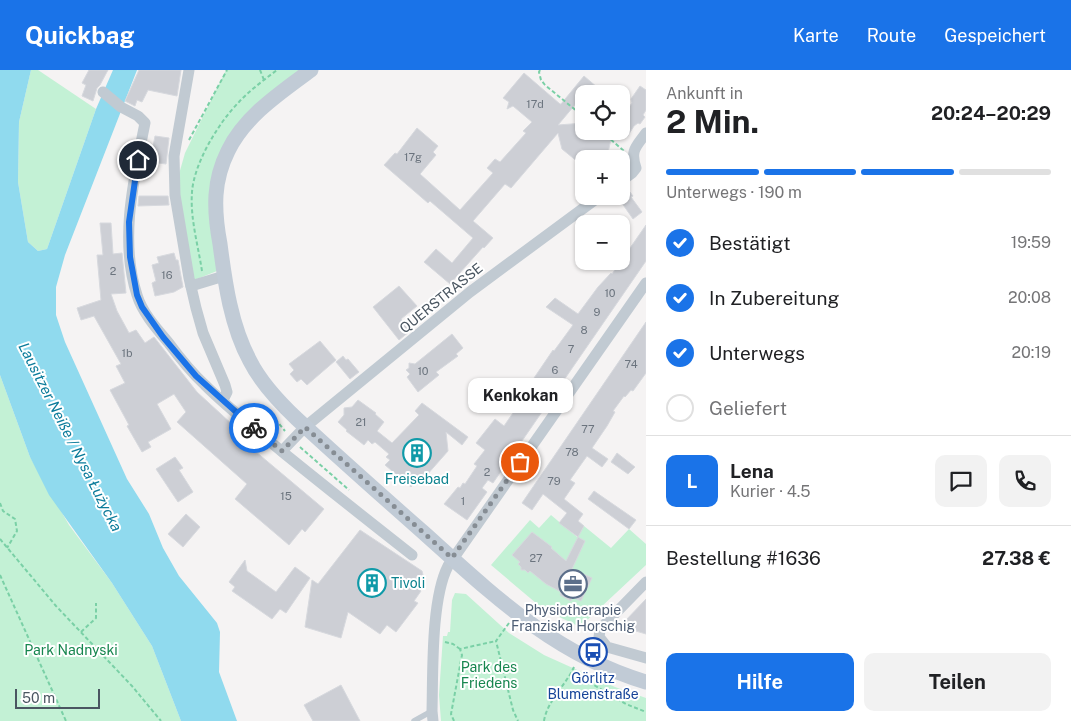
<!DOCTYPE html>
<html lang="de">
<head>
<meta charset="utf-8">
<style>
	:root { --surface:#fff; --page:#f2f2f2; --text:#202124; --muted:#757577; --line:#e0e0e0; --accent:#1a73e8 }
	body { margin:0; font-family:"Public Sans",sans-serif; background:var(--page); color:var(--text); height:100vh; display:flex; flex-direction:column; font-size:19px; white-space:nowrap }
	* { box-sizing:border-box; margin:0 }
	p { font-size:16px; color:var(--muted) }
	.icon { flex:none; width:28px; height:28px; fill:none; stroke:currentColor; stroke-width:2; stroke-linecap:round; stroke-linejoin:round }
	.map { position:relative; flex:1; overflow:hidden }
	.details { display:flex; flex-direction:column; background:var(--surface); width:425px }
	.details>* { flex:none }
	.tools { position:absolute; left:575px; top:15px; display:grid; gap:10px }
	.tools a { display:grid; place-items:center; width:55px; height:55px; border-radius:10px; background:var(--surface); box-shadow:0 1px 4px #0004; font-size:25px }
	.scale { position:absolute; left:15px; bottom:12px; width:85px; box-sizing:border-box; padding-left:5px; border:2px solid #4a5661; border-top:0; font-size:14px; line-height:18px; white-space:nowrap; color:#4a5661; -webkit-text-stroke:4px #fff; paint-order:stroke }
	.pin { position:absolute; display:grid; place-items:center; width:42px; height:42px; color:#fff; margin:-21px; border:2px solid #fff; border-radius:50%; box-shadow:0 1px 5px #0007 }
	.courier { position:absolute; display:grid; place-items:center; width:50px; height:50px; margin:-25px; border:4px solid #1a73e8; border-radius:50%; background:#fff; color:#222; box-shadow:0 1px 6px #0007 }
	.bubble { position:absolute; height:35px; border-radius:10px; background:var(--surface); box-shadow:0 1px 4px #0004; font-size:16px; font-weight:700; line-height:35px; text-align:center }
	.overview em { font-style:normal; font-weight:700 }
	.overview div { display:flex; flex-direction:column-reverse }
	.overview { display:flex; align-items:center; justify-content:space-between; height:85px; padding:0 20px }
	h1 { font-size:32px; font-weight:700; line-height:38px }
	.bar { display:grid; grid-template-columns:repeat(4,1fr); gap:8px 5px; align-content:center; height:60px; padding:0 20px }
	.bar i { height:6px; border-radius:4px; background:var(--line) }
	.bar .active { background:var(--accent) }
	.bar p { grid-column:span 4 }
	.line { display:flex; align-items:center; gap:12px; padding:0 20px; border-top:1px solid var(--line) }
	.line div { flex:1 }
	.round { display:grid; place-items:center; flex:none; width:52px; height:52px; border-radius:10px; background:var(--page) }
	ol { padding:0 20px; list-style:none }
	li { display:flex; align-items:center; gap:15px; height:55px }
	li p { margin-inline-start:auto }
	li .icon { padding:5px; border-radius:50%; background:var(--accent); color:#fff; stroke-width:4 }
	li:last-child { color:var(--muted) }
	li i { width:28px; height:28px; border:2px solid var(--line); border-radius:50% }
	.cta { display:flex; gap:10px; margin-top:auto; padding:10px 20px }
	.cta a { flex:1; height:58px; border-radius:10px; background:var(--accent); color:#fff; font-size:20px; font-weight:700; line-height:58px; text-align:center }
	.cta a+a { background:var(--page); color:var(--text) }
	header { display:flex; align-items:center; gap:30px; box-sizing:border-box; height:70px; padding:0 25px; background:var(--accent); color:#fff }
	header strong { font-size:24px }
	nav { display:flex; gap:28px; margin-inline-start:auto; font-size:18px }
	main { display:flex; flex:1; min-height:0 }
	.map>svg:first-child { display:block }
	.green { fill:#c3f1d5 }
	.water { fill:#90daee }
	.building { fill:#cdcfd5; stroke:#d7d9de }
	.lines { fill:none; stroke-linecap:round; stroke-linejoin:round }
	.path { stroke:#7ad0a6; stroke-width:2; stroke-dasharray:4 2.5; stroke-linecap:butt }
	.service { stroke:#c1cad2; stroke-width:5.5 }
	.minor { stroke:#c1cad2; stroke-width:11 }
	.secondary { stroke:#c1cbd6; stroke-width:15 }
	.done { stroke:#868d94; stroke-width:5; stroke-dasharray:0 9 }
	.route { stroke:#1a73e8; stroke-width:6 }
	.labels { text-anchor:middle; stroke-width:4; stroke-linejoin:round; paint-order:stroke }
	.number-label { font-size:11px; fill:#6b747e }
	.street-label { font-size:14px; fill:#4a5661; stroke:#fff }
	.culture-label { font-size:14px; fill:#0d838f; stroke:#fff }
	.service-label { font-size:14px; fill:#4e5e75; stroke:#fff }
	.park-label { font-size:14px; fill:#17864f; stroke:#fff }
	.transit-label { font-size:14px; fill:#164399; stroke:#fff }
	.water-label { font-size:15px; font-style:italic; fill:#0c7c9b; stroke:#fff }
</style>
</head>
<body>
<header>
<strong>Quickbag</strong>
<nav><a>Karte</a><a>Route</a><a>Gespeichert</a></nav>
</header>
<main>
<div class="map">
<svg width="646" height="651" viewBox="0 0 646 651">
	<rect width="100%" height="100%" fill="#f5f3f3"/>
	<!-- green -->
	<g class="green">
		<polygon points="31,0 38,0 96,39 47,179 38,181 28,172 18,112 19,52"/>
		<polygon points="226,0 303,0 224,80 217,201 192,211 179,123 179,104 185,83"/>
		<polygon points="0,305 30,387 69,455 112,513 152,576 181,651 0,651"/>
		<polygon points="551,445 577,467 584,456 611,478 629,459 646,474 646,495 585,552 576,555 543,539 491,495 530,450 539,458"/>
		<polygon points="455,523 466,524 509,563 544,585 615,617 646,628 646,651 441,651 439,625 443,566 447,566 448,562 450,562 452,530"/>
	</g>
	<!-- water -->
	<polygon class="water" points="0,0 31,0 19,52 18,112 28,172 38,181 47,179 96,39 113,0 137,0 65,185 56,217 56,245 65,272 127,409 149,444 163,478 179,506 217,553 220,562 219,602 237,651 181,651 152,576 112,513 49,425 30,387 0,305"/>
	<!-- building -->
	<g class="building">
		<polygon points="89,0 108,0 100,15 97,18 93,31 82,26 86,15 82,13"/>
		<polygon points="139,0 181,0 177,26 148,20 142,32 137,30 135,36 125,31"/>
		<polygon points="524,3 560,34 561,34 584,6 605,24 584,24 558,55 584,53 584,61 605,61 612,64 608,83 603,89 584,89 584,97 562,79 558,63 511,118 505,114 473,151 493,168 484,178 483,177 450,214 424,192 436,179 452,193 473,168 430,131 428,133 384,95 395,83 397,84 417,58 438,76 433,82 436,85 420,104 460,140 493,103 487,98 495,89 500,92 526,63 523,61 532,52 513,36 507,39 509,32 503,28"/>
		<polygon points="640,16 646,20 646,40 643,45 645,47 640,54 638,53 634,56 627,67 621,62 621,48 632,33 631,29"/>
		<polygon points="155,66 169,68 166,94 150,92"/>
		<polygon points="626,117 633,126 631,127 642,142 633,149 617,126 621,126 621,118"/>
		<polygon points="139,126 168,126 169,135 138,136"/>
		<polygon points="100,153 111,153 113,184 122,183 126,223 111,224 117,241 129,263 136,260 145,273 154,267 197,322 258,378 255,381 324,439 305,462 302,459 289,475 235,429 247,414 177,352 186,342 174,324 157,334 171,359 148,372 151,377 142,382 127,356 129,355 110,320 125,313 116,296 121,294 94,246 81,250 77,238 101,230 97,185 103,185"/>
		<polygon points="646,155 646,191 493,413 488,410 482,418 487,422 467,450 444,434 458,417 460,418 463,413 465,414 477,396 474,394 485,380 476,373 495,349 504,356 517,337 515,336 553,280 554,281 573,255 546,237 555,228 578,244 598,217 611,203 612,204"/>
		<polygon points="174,183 176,190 178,190 183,217 174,222 155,226 152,213 156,211 152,195 159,193 157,187"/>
		<polygon points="399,216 417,236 401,249 410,261 399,270 373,237"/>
		<polygon points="646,252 646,303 633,321 631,320 625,327 624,326 613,341 615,342 607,356 592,378 608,389 602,397 587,386 570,410 575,413 564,429 583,444 578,451 584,456 578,467 559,453 567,443 543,424 532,440 522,433"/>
		<polygon points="452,264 463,278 456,284 458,286 436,302 439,305 418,322 407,307 410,304 406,300 409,298 409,293 415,294"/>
		<polygon points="320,271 336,290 307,315 301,309 297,312 290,304 294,300 289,294"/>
		<polygon points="343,286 346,290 348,289 359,302 350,309 336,292"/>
		<polygon points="358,330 376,343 375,344 384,352 377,361 392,373 419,345 415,341 422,333 468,367 462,375 446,362 448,381 418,415 415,412 411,417 385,395 390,390 386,387 389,384 375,372 372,374 368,370 364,375 346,361 347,360 338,352 344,345 344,338 352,337"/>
		<polygon points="617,383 635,397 628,404 611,392"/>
		<polygon points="175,387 183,398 179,400 193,422 178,432 156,399"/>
		<polygon points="594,421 636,450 629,459 588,429"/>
		<polygon points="186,444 200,457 183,477 168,464"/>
		<polygon points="360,460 422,501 423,505 415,517 421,521 414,531 418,533 396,562 387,555 380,564 348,542 341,568 305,557 312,510 318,514"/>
		<polygon points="532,462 552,477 551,478 566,491 578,467 585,471 572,499 592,508 581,531 572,527 571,531 560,525 561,522 546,514 530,501 528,503 525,500 521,500 521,497 518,494 520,492 512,485"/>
		<polygon points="245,490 247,501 276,522 295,497 310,508 286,543 280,539 272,549 232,521 235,517 229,512"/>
		<polygon points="646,529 646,564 629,559 624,560 625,551"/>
		<polygon points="341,615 360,651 313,651 304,635"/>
	</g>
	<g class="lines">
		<!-- path -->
		<g class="path">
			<polyline points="260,0 264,10"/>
			<polyline points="540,0 539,2 541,10 545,15 584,47"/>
			<polyline points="601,61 624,81"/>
			<polyline points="189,70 227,0"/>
			<path d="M202,201C198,175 190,148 192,122C194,93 219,52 239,32C250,20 264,10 277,0"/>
			<polyline points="267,339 285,361"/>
			<polyline points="300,377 349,420"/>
			<polyline points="0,433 3,441 15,449 17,461 7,478"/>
			<polyline points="0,469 56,536 132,616 161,651"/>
			<polyline points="0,505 66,651"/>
			<polyline points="509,553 496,571 513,640 518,651"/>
			<polyline points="81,562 96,548 96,533"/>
			<polyline points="445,572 453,574 460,579"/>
			<polyline points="572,602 626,634 646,642"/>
			<polyline points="454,651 451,644 462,585 460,579 496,571"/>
			<path d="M544,651C547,631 566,615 574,597"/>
		</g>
		<!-- service -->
		<polyline class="service" points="414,651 432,641"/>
		<!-- minor -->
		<g class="minor">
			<polyline points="189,0 174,86 175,125 189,208 196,238 203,263 225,315 227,322 223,330"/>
			<path d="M103,22L121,37L138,46L145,53C134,108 119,170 137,225C142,242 156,258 168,272C179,287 191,302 205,315C229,339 259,362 285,384C327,418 370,452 412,485"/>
			<path d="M621,111L632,103L636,98C630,80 636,77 646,63"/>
			<polyline points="191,216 224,206"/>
			<polyline points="282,381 305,357 470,222 600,126"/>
			<polyline points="646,512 604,555 600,560 599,567 607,577 646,588"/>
			<path d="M433,651L432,641C433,602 431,529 448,496L646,213"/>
		</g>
		<!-- secondary -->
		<path class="secondary" d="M311,0C280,23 245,46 228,81C221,95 217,110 216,125C215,141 217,158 220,174C225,213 231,256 250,291C261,313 279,332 297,349C339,388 382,426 424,463C493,525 555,585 646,612"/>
	</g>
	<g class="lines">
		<!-- done -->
		<polyline class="done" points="254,358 282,381 305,357 452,488 520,392"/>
		<!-- route -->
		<polyline class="route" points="138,90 129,152 130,187 137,225 142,237 163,267 196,306 254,358"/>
	</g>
	<!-- icons -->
	<defs>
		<symbol id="building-ring" viewBox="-11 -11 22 22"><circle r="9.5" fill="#fff" stroke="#0f9aa8" stroke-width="1.5"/><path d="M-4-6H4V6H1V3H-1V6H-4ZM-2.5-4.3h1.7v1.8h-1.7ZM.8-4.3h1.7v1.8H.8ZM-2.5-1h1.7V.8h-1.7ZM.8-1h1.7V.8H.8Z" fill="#0f9aa8"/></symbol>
		<symbol id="office-ring" viewBox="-11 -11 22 22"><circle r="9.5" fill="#fff" stroke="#5c6f8a" stroke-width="1.5"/><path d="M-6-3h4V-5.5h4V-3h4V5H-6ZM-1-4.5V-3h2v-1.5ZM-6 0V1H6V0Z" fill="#5c6f8a"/></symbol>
		<symbol id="bus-ring" viewBox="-11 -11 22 22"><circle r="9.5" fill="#fff" stroke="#1a4fb4" stroke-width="1.5"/><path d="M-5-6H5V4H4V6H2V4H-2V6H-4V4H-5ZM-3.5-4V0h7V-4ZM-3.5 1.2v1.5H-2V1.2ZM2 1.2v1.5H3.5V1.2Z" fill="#1a4fb4"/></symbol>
	</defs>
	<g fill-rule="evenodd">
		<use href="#building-ring" x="401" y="367" width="32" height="32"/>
		<use href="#building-ring" x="356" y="497" width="32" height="32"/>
		<use href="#office-ring" x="557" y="498" width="32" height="32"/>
		<use href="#bus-ring" x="577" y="566" width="32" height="32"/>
	</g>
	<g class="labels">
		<!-- number labels -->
		<g class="number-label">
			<text x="535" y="38">17d</text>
			<text x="413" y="91">17g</text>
			<text x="113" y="205">2</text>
			<text x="167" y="209">16</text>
			<text x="610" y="227">10</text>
			<text x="597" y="246">9</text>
			<text x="584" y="264">8</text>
			<text x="571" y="283">7</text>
			<text x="127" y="287">1b</text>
			<text x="631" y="298">74</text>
			<text x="555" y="304">6</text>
			<text x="423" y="305">10</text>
			<text x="361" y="356">21</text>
			<text x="588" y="363">77</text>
			<text x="572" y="386">78</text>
			<text x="487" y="406">2</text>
			<text x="554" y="415">79</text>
			<text x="286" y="430">15</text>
			<text x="463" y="435">1</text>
			<text x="536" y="492">27</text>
		</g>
		<!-- street labels -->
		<g class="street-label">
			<text transform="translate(441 228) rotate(-39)" y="5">QUERSTRASSE</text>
		</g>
		<!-- culture labels -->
		<g class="culture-label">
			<text x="417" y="414">Freisebad</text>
			<text x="391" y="518" text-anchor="start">Tivoli</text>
		</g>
		<!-- service labels -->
		<g class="service-label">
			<text x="573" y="545">Physiotherapie<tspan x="573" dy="16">Franziska Horschig</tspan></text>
		</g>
		<!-- park labels -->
		<g class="park-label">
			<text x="71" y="585">Park Nadnyski</text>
			<text x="489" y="602">Park des<tspan x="489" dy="16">Friedens</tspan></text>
		</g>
		<!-- transit labels -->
		<g class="transit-label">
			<text x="593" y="613">Görlitz<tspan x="593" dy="16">Blumenstraße</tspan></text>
		</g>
		<!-- water labels -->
		<g class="water-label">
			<text transform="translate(70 367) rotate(63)" y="5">Lausitzer Neiße / Nysa Łużycka</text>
		</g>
	</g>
</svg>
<div class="tools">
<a><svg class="icon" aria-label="locate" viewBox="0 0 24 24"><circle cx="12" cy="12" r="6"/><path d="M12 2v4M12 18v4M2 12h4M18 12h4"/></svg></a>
<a>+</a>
<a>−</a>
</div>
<div class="scale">50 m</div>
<div class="pin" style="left:520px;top:392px;background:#ea580c"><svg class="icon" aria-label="bag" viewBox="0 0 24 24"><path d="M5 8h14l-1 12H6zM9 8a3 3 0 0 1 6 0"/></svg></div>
<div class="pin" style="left:138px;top:90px;background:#1f2937"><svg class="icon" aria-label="home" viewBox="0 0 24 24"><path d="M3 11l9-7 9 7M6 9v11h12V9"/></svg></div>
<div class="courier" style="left:254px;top:358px"><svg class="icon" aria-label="bike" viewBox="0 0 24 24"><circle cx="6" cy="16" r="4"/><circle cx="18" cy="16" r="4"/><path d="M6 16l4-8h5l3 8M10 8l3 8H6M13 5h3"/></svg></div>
<div class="bubble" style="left:468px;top:308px;width:105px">Kenkokan</div>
</div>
<section class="details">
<div class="overview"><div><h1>2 Min.</h1><p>Ankunft in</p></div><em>20:24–20:29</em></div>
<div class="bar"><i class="active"></i><i class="active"></i><i class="active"></i><i></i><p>Unterwegs · 190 m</p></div>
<ol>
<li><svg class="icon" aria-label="check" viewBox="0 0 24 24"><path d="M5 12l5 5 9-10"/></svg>Bestätigt<p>19:59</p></li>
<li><svg class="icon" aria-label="check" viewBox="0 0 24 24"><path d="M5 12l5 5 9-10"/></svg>In Zubereitung<p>20:08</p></li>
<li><svg class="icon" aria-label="check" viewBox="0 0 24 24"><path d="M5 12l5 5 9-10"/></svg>Unterwegs<p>20:19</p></li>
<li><i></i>Geliefert</li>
</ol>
<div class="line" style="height:90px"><b class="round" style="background:var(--accent);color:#fff">L</b><div><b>Lena</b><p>Kurier · 4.5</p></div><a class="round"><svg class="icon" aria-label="chat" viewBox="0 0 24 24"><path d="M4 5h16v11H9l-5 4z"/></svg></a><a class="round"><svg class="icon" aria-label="phone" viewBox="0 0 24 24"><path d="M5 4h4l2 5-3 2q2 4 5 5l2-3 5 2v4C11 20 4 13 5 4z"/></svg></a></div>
<div class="line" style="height:65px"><div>Bestellung #1636</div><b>27.38 €</b></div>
<div class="cta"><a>Hilfe</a><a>Teilen</a></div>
</section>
</main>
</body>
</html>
